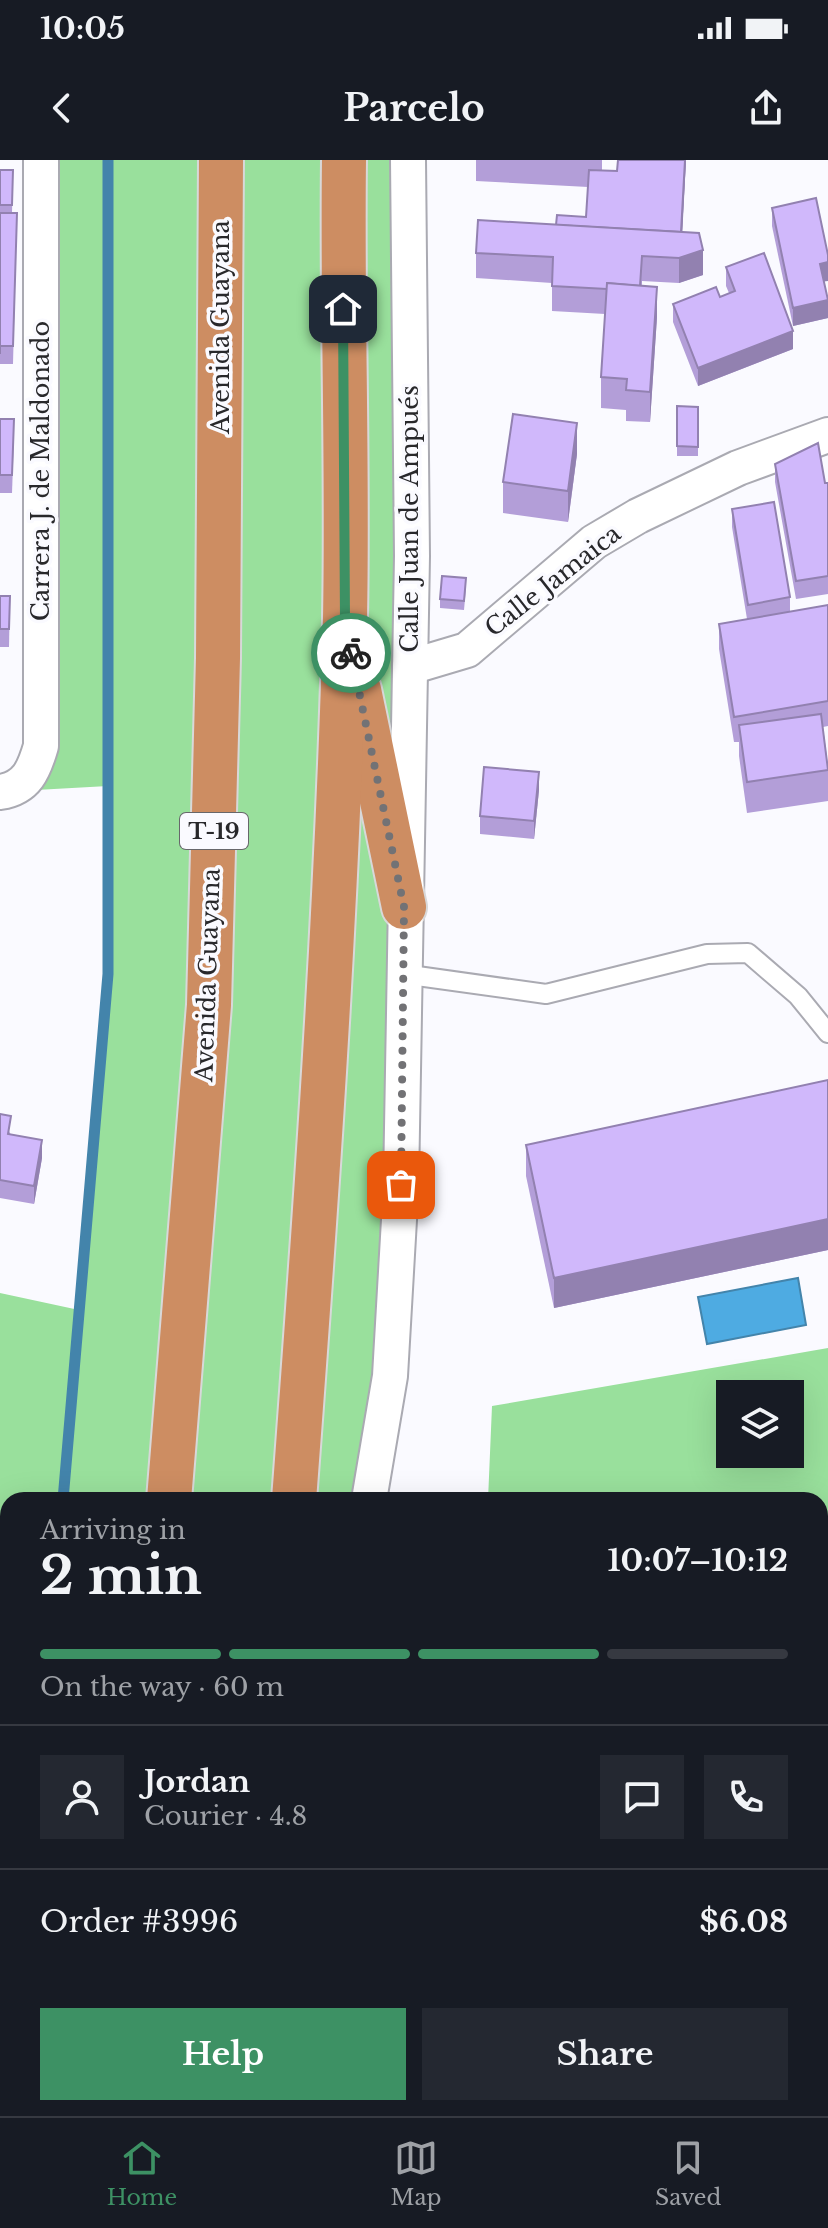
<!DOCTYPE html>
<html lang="en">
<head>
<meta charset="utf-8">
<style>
	:root { --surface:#171b24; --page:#242831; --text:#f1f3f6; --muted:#9ea1a6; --line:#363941; --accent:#3d9164 }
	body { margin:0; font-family:"Libre Baskerville",serif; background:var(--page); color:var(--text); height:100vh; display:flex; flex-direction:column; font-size:30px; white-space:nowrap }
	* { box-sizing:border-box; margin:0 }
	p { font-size:26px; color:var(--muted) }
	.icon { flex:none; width:44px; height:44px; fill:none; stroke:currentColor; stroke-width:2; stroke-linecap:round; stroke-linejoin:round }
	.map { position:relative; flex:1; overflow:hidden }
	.side { position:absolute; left:0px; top:1332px; width:828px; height:624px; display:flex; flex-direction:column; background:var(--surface); border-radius:24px 24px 0 0; box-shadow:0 8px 32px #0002 }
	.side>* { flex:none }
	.controls { position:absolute; left:716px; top:1220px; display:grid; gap:16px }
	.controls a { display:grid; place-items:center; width:88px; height:88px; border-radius:0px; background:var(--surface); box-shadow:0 8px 32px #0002; font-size:40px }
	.pin { position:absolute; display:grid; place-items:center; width:68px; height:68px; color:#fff; margin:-34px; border-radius:16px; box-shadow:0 4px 12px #0006 }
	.courier { position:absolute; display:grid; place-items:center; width:80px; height:80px; margin:-40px; border:6px solid #3d9164; border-radius:50%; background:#fff; color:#222; box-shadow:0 2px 10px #0007 }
	.headline em { font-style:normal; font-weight:800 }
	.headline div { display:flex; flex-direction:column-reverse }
	.headline { display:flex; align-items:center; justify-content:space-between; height:136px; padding:0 40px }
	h1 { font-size:52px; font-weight:800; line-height:60px }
	.bar { display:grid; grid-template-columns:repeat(4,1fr); gap:12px 8px; align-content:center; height:96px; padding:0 40px }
	.bar i { height:10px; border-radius:6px; background:var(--line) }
	.bar .selected { background:var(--accent) }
	.bar p { grid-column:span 4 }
	.line { display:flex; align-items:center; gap:20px; padding:0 40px; border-top:2px solid var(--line) }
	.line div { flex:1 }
	.round { display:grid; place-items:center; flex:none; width:84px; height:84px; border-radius:0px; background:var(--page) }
	.primary-button { display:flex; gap:16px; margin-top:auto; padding:16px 40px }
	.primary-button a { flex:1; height:92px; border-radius:0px; background:var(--accent); color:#fff; font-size:32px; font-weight:800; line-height:92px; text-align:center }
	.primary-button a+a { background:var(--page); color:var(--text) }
	.status { display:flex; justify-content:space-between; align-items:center; height:56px; padding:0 40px; background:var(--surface); direction:ltr }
	.status svg { height:22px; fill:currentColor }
	header { display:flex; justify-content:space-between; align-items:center; height:104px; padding:0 40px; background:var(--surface); font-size:36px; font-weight:800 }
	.tab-bar { display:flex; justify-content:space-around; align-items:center; height:112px; border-top:2px solid var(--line); background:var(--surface); font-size:22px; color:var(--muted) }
	.tab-bar a { display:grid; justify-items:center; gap:4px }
	.tab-bar .selected { color:var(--accent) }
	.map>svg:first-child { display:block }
	.green { fill:#99e09c; fill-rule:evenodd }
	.water { fill:#4eabe2; stroke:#4384ab; stroke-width:2 }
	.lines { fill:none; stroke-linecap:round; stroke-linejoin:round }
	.stream { stroke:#4384ab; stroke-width:11 }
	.lane-casing { stroke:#aaaab2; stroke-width:22 }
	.street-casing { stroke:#aaaab2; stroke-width:38 }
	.highway-casing { stroke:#d8d8d9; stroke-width:48 }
	.lane { stroke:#fff; stroke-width:18 }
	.street { stroke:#fff; stroke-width:34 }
	.highway { stroke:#cd8d62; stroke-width:44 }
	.wall { fill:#b39ed8 }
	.shaded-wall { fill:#9281b0 }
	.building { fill:#d0b8fb; stroke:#9281b0; stroke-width:2 }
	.done { stroke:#727275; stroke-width:8; stroke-dasharray:0 14.4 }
	.route { stroke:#3d9164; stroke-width:10 }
	.labels { text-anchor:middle; stroke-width:7; stroke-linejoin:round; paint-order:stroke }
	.shield { fill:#fafaff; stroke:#67676b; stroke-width:2 }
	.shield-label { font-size:22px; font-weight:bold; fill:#28282b }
	.street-label { font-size:24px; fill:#28282b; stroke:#fafaff }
</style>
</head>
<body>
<div class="status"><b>10:05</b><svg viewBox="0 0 49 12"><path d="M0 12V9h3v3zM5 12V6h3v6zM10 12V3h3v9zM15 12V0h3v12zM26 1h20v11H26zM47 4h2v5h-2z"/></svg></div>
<header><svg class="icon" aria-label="back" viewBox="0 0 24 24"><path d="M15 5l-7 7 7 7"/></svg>Parcelo<svg class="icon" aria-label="share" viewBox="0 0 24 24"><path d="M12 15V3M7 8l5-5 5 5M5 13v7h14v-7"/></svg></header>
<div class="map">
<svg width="828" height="1956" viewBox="0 0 828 1956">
	<rect width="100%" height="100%" fill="#fafaff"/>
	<!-- green -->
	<g class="green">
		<polygon points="41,0 408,0 408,599 369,1340 8,1340 8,1948 300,1948 299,1956 0,1956 0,1133 79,1150 108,814 108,626 0,632 28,620"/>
		<path d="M828,1188V1401H820V1340H488L492,1246ZM730,1234H790V1294H730Z"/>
	</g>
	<!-- water -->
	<polygon class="water" points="798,1118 806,1165 707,1184 698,1137"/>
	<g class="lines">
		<!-- stream -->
		<g class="stream">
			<polyline points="63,1340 108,814 108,0"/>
			<polyline points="0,1757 8,1735"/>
		</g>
		<defs>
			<polyline id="lane" points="403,814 546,834 707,794 748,793 798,836 828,873"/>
			<g id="street">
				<polyline points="410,507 467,490 594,382 638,356 738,308 828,275"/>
				<path d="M0,632C27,628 34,610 41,586V0"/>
				<polyline points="369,1340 390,1216 401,1025 412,396 408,0"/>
				<polyline points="463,1948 532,1956"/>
				<polyline points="299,1956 300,1948"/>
			</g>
			<g id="highway">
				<polyline points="359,530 404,747"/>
				<polyline points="169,1340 209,845 218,498 221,0"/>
				<path d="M294,1340C316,1047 337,753 345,458C348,306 342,153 344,0"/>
				<polyline points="101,1956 102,1948"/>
				<polyline points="230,1956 231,1948"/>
			</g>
		</defs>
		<!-- lane casing -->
		<use href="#lane" class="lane-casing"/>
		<!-- street casing -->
		<use href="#street" class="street-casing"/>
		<!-- highway casing -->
		<use href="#highway" class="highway-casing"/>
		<!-- lane -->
		<use href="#lane" class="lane"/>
		<!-- street -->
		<use href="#street" class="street"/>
		<!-- highway -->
		<use href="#highway" class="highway"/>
	</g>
	<!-- wall -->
	<g class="wall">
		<polygon points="476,0 602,0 602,10 617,11 686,0 682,72 703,115 679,123 642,121 642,126 657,157 650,262 626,261 626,250 601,248 601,217 605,154 552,151 552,123 476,118 476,93 556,65 586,57 588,27 476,21"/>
		<polygon points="0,10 13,10 12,53 17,53 13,204 0,204 0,212"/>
		<polygon points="772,48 823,122 828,158 793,166 772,66"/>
		<polygon points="726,107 793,189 698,226 673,162 673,144 720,137 729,133 726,126"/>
		<polygon points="677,246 698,247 698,296 677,296"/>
		<polygon points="0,259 14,277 12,333 0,333"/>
		<polygon points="577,294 568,362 503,353 503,322"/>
		<polygon points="775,304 825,323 828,323 828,434 796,439 775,322"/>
		<polygon points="732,349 790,437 790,452 828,445 828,566 823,567 828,606 828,641 747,653 739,596 739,582 734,582 719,489 719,464 747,459 732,367"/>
		<polygon points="466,428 464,450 440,448 440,439"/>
		<polygon points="0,436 10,436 9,487 0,487"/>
		<polygon points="539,630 534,679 480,674 480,656"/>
		<polygon points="828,920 828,1090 554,1148 526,1016 526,985"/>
		<polygon points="0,954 11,975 42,998 34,1044 0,1038"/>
		<rect x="820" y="1391" width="8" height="62"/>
		<rect x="820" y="1471" width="8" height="148"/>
		<polygon points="820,1728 828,1728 828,1872 827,1853 820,1852"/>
	</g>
	<!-- shaded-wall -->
	<g class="shaded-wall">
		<polygon points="685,0 686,0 681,98 703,90 703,115 679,123 679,98"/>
		<polygon points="828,102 828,121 820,122 820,104"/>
		<polygon points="657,127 657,157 650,262 650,232"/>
		<polygon points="828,140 828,158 793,166 793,148"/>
		<polygon points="793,171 793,189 698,226 698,208"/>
		<polygon points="577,263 577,294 568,362 568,331"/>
		<polygon points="539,612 539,630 534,679 534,661"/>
		<polygon points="42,980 42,998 34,1044 34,1026"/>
		<polygon points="828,1059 828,1090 554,1148 554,1118"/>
	</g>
	<!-- building -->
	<g class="building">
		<polygon points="618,0 685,0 681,72 556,65 557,55 586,57 589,10 617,11"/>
		<polygon points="0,10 13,10 12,45 0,45"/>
		<polygon points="816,38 828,95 828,102 820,104 828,140 793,148 772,48"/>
		<polygon points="0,53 17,53 13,186 0,186 0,194"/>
		<polygon points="478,60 699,73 703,90 679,98 642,96 640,126 607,123 607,129 552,126 553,97 476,93"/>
		<polygon points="764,93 793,171 698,208 673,144 716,127 720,137 735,131 726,107"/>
		<polygon points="607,123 657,127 650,232 626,230 627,219 601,217"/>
		<polygon points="677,246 698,247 698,287 677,286"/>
		<polygon points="513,254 577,263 568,331 503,322"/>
		<polygon points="0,259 14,259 12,315 0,315"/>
		<polygon points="818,283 825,323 828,323 828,416 796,421 775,304"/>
		<polygon points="774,342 790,437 748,445 732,349"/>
		<polygon points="442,416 466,418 464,441 440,439"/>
		<polygon points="0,436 10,436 9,469 0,469"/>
		<polygon points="828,445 828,541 734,557 719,464"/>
		<polygon points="821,554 828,610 747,622 739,565"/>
		<polygon points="484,607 539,612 534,661 480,656"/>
		<polygon points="828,920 828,1059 554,1118 526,985"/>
		<polygon points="0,954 11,956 8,974 42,980 34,1026 0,1020"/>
		<rect x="820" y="1391" width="8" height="44"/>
		<rect x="820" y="1471" width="8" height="130"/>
		<polygon points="820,1728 828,1728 828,1835 820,1834"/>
		<polygon points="387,1948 460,1948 526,1956 386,1956"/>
	</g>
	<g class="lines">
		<!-- done -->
		<polyline class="done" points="351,493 404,747 401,1025"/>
		<!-- route -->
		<polyline class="route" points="343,149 345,461 351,493"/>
	</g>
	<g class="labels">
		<!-- shield labels -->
		<rect class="shield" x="180" y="653" width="68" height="36" rx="6"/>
		<g class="shield-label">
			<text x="214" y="679">T-19</text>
		</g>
		<!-- street labels -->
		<g class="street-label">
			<text transform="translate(221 167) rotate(-90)" y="8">Avenida Guayana</text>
			<text transform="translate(41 311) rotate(-90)" y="8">Carrera J. de Maldonado</text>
			<text transform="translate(410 359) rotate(-90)" y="8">Calle Juan de Ampués</text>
			<text transform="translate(553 421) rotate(-38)" y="8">Calle Jamaica</text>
			<text transform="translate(208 815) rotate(-88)" y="8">Avenida Guayana</text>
		</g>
	</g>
</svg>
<div class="controls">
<a><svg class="icon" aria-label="layers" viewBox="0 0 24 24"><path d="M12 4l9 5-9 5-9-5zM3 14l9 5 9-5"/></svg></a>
</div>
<div class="pin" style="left:401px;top:1025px;background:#ea580c"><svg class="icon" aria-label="bag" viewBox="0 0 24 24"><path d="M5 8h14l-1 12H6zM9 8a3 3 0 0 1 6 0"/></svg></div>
<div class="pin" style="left:343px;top:149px;background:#1f2937"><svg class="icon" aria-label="home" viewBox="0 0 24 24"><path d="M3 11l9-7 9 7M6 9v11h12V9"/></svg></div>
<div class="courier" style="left:351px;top:493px"><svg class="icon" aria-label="bike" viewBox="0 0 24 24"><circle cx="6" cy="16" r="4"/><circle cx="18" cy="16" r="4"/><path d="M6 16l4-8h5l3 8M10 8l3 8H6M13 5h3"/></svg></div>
<section class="side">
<div class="headline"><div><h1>2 min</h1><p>Arriving in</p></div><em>10:07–10:12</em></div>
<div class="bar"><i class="selected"></i><i class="selected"></i><i class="selected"></i><i></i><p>On the way · 60 m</p></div>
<div class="line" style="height:144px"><a class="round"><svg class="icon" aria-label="person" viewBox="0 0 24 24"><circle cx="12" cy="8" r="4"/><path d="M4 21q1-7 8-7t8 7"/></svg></a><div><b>Jordan</b><p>Courier · 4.8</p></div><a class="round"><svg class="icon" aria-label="chat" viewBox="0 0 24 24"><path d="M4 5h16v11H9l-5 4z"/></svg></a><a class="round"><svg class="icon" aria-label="phone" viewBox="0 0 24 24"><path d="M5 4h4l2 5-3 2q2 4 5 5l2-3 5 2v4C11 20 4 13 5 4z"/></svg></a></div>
<div class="line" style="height:104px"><div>Order #3996</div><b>$6.08</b></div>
<div class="primary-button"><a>Help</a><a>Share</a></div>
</section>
</div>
<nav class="tab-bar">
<a class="selected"><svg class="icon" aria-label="home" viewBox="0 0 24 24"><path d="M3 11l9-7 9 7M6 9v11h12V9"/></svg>Home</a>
<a><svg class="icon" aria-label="map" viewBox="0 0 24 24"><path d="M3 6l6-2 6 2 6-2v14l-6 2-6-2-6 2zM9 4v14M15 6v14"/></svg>Map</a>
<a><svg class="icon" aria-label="saved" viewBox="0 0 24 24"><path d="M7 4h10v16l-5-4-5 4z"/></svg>Saved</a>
</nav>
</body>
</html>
